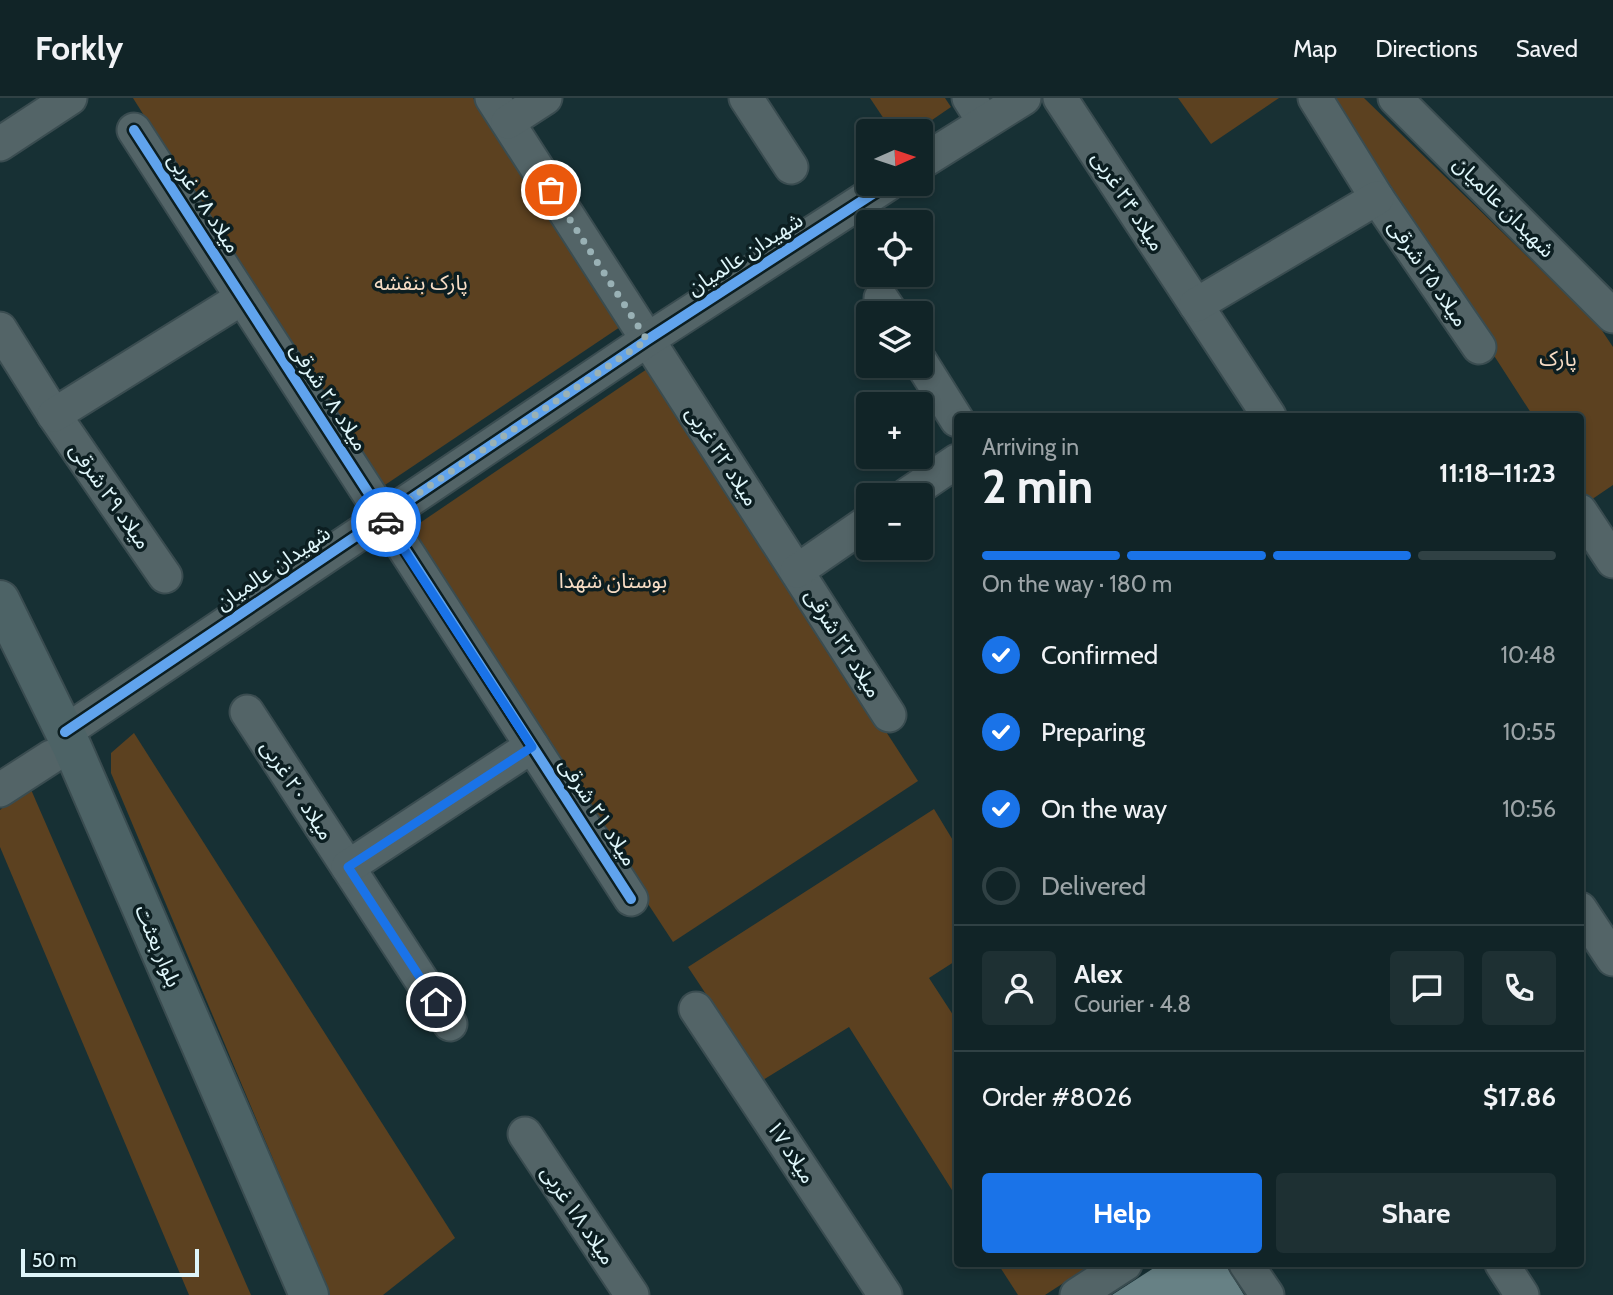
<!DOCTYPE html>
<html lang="en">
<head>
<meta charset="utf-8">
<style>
	:root { --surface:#112427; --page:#1e3033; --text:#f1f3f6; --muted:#9ca4a7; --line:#304144; --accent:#1a73e8 }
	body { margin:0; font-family:Cabin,"Noto Sans Arabic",sans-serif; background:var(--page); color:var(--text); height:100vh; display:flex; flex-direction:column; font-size:26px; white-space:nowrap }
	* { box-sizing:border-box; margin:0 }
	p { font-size:23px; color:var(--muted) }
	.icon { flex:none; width:38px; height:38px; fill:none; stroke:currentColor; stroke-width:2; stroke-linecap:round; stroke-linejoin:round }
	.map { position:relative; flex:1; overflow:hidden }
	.side { position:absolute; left:954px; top:315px; width:630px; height:854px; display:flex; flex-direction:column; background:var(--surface); border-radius:7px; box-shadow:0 4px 10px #0003,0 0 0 2px var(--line) }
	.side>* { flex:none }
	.needle { width:46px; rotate:87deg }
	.controls { position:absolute; left:856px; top:21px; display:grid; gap:14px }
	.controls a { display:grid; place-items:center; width:77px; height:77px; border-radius:7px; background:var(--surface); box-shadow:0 4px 10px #0003,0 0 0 2px var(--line); font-size:35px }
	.scale { position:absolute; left:21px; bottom:18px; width:178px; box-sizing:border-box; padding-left:7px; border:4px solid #dff6fa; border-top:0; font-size:19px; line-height:24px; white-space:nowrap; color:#dff6fa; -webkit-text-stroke:5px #0c1e21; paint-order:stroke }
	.pin { position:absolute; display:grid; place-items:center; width:60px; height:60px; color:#fff; margin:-30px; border:4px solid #fff; border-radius:50%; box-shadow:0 2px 7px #0007 }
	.courier { position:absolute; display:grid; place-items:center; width:70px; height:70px; margin:-35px; border:5px solid #1a73e8; border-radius:50%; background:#fff; color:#222; box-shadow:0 2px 9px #0007 }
	.head em { font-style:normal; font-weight:700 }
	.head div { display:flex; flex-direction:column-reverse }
	.head { display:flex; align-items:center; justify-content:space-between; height:119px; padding:0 28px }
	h1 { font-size:46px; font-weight:700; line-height:52px }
	.bar { display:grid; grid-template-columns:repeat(4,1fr); gap:10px 7px; align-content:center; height:84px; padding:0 28px }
	.bar i { height:9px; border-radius:5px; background:var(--line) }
	.bar .selected { background:var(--accent) }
	.bar p { grid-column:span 4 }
	.line { display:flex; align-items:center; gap:18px; padding:0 28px; border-top:2px solid var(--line) }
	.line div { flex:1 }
	.round { display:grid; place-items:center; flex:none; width:74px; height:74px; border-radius:7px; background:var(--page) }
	ol { padding:0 28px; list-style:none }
	li { display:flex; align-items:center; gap:21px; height:77px }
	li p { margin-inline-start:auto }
	li .icon { padding:7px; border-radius:50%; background:var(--accent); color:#fff; stroke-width:4 }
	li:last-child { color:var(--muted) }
	li i { width:38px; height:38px; border:4px solid var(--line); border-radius:50% }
	.button { display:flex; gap:14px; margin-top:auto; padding:14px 28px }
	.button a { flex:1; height:80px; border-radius:7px; background:var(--accent); color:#fff; font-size:28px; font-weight:700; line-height:80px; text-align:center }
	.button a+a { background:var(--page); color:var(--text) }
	header { display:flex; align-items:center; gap:42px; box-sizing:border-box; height:98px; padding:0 35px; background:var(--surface); border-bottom:2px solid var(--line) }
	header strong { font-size:33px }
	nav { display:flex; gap:38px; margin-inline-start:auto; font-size:24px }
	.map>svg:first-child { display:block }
	.green { fill:#5c4120 }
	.building { fill:#678185 }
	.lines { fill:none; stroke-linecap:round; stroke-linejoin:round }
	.minor-casing { stroke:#3a4c50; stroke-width:37 }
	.major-casing { stroke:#3a4c50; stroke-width:42 }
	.minor { stroke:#536467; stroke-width:33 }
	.major { stroke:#4d6366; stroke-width:38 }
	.cycleway-casing { stroke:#0c1e21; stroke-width:15 }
	.cycleway { stroke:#60a3ed; stroke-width:10 }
	.done { stroke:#99b1b5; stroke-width:7; stroke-dasharray:0 12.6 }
	.route { stroke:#1a73e8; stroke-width:9 }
	.labels { text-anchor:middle; stroke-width:7; stroke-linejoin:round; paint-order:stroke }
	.street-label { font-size:21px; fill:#dff6fa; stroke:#0c1e21 }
	.park-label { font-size:21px; fill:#f7ddc5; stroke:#0c1e21 }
</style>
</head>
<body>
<header>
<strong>Forkly</strong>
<nav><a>Map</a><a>Directions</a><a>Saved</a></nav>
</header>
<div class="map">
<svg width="1613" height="1197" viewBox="0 0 1613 1197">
	<rect width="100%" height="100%" fill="#173034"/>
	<!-- green -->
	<g class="green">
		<polygon points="133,0 473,0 623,227 379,391"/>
		<polygon points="870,0 945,0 951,9 916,33 892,33"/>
		<polygon points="1178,0 1279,0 1211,46"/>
		<polygon points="1328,0 1364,0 1599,228 1613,249 1613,387 1588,404 1580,392 1580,318 1533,318"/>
		<polygon points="650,269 918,683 673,844 405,435"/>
		<polygon points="134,635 455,1140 383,1197 330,1197 111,675 111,655"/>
		<polygon points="29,687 251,1197 189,1197 0,749 0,712"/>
		<polygon points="934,711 957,749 957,862 929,880 957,923 957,1100 849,929 763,982 688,869"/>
		<polygon points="998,1166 1093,1166 1045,1197 1018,1197"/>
	</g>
	<!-- building -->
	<polygon class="building" points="1160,1166 1225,1166 1244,1197 1112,1197"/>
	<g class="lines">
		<defs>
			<g id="minor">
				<polyline points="492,0 889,617"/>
				<polyline points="746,0 791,69"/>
				<polyline points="969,0 984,24"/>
				<polyline points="1060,0 1269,318"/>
				<polyline points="1315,0 1377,100 1479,249"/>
				<polyline points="1395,0 1613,218"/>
				<polyline points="508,24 545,0"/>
				<polyline points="134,32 631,801"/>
				<polyline points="0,46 70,0"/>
				<polyline points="920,65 1024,0"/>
				<polyline points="881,200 891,215"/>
				<polyline points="1196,207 1377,100"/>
				<polyline points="0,231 54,317 165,478"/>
				<polyline points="920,263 957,322"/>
				<polyline points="54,317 242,200"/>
				<polyline points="907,397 957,363"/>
				<polyline points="1580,413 1613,463"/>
				<polyline points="797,473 868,424"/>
				<polyline points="247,614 450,926"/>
				<polyline points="65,634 647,242 888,86"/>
				<polyline points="0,692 51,659"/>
				<polyline points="348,769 532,648"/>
				<polyline points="1580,811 1613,861"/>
				<polyline points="696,911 885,1197"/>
				<polyline points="525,1036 632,1197"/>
				<polyline points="1246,1166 1267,1197"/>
				<polyline points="1502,1166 1522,1197"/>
				<polyline points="1077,1197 1125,1166"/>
			</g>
			<polyline id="major" points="0,502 72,649 309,1197"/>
		</defs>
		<!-- minor casing -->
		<use href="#minor" class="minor-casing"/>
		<!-- major casing -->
		<use href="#major" class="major-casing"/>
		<!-- minor -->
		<use href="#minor" class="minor"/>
		<!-- major -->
		<use href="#major" class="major"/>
		<defs>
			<g id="cycleway">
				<polyline points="134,32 631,801"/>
				<polyline points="65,634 647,242 888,86"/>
			</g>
		</defs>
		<!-- cycleway casing -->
		<use href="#cycleway" class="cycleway-casing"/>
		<!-- cycleway -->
		<use href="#cycleway" class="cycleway"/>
	</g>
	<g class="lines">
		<!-- done -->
		<polyline class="done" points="386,424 383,419 647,242 551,92"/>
		<!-- route -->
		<polyline class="route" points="386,424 532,649 348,769 436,904"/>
	</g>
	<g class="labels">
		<!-- street labels -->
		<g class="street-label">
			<text transform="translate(1128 103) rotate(57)" y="7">میلاد ۲۴ غربی</text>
			<text transform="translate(204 105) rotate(57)" y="7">میلاد ۲۸ غربی</text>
			<text transform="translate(1504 109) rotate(45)" y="7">شهیدان عالمیان</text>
			<text transform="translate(745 156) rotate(-33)" y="7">شهیدان عالمیان</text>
			<text transform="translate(1428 175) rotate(56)" y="7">میلاد ۲۵ شرقی</text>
			<text transform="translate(329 299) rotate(57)" y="7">میلاد ۲۸ شرقی</text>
			<text transform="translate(722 358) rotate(57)" y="7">میلاد ۲۲ غربی</text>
			<text transform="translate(110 398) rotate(55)" y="7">میلاد ۲۹ شرقی</text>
			<text transform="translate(273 470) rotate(-34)" y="7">شهیدان عالمیان</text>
			<text transform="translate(843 545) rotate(58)" y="7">میلاد ۲۲ شرقی</text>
			<text transform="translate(297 692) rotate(57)" y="7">میلاد ۲۰ غربی</text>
			<text transform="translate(598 714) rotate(57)" y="7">میلاد ۲۱ شرقی</text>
			<text transform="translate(158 848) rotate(67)" y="7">بلوار بعثت</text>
			<text transform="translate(791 1054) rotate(57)" y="7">میلاد ۱۷</text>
			<text transform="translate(578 1117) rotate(56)" y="7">میلاد ۱۸ غربی</text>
		</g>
		<!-- park labels -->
		<g class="park-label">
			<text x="421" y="192">پارک بنفشه</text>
			<text x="1558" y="268">پارک</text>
			<text x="613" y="490">بوستان شهدا</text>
		</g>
	</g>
</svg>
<div class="controls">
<a><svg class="needle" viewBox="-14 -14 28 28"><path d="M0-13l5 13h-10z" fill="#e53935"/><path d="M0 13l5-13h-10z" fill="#9ca4a7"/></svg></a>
<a><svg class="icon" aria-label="locate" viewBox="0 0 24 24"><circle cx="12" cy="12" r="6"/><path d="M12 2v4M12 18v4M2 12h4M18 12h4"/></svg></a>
<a><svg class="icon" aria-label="layers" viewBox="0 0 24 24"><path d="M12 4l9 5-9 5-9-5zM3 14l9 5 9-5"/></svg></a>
<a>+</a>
<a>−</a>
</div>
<div class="scale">50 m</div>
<div class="pin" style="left:551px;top:92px;background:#ea580c"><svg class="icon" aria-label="bag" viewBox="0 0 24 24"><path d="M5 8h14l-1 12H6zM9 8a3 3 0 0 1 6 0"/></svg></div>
<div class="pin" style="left:436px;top:904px;background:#1f2937"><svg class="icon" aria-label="home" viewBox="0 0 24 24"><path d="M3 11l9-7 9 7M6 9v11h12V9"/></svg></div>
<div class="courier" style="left:386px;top:424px"><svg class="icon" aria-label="car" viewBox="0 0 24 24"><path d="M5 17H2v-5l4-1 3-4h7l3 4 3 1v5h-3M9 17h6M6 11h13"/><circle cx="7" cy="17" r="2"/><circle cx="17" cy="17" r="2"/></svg></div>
<section class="side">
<div class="head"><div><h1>2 min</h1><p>Arriving in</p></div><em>11:18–11:23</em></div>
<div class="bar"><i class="selected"></i><i class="selected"></i><i class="selected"></i><i></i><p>On the way · 180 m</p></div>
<ol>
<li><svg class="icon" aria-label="check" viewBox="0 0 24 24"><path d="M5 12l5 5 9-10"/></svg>Confirmed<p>10:48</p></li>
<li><svg class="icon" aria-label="check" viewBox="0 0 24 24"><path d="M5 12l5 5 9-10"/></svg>Preparing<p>10:55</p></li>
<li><svg class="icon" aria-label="check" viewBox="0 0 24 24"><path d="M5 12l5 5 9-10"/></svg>On the way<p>10:56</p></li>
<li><i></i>Delivered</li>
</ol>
<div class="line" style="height:126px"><a class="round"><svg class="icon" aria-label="person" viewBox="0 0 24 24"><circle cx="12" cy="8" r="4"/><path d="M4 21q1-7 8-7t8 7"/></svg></a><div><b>Alex</b><p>Courier · 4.8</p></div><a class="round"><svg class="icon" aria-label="chat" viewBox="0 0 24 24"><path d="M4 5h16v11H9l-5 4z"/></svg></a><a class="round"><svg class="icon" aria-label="phone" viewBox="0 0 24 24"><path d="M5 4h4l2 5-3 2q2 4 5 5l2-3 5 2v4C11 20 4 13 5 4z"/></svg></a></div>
<div class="line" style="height:91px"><div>Order #8026</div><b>$17.86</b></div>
<div class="button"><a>Help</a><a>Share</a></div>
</section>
</div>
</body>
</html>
